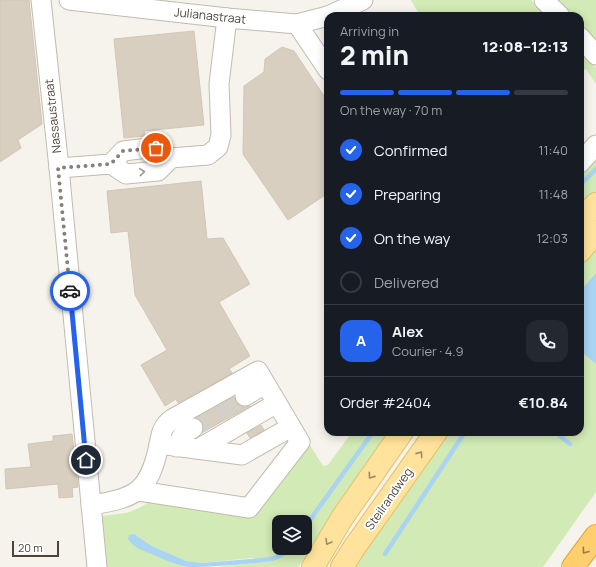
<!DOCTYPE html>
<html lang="en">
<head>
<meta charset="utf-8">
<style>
	:root { --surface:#171b24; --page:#242831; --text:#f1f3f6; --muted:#9ea1a6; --line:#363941; --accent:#2563eb }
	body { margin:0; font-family:Manrope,sans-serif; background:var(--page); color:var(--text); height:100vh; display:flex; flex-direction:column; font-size:15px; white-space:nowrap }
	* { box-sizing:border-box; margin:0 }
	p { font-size:13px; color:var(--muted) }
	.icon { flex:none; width:22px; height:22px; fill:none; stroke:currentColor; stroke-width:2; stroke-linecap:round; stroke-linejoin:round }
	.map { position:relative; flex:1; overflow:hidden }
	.sheet { position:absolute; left:324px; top:12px; width:260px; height:424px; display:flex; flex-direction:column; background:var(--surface); border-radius:12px; box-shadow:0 2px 10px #0003 }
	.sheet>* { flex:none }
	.controls { position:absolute; left:272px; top:515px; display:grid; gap:8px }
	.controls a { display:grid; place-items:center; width:40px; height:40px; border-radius:8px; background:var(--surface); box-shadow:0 2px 10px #0003; font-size:20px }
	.scale { position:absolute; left:12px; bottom:10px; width:47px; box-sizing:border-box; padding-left:4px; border:2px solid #4b4439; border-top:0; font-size:11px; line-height:14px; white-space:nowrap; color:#4b4439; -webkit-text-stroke:3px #fff; paint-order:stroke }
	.pin { position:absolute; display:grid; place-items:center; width:34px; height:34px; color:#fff; margin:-17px; border:2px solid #fff; border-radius:50%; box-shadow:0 1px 4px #0007 }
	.courier { position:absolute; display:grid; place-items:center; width:40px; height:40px; margin:-20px; border:3px solid #2563eb; border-radius:50%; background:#fff; color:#222; box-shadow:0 1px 5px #0007 }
	.headline em { font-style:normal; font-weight:800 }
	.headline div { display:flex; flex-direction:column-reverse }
	.headline { display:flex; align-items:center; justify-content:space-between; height:68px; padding:0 16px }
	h1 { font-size:26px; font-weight:800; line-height:30px }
	.bar { display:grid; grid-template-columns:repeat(4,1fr); gap:6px 4px; align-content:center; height:48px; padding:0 16px }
	.bar i { height:5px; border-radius:3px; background:var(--line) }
	.bar .selected { background:var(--accent) }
	.bar p { grid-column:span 4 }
	.line { display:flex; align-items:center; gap:10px; padding:0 16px; border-top:1px solid var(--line) }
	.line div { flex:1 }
	.round { display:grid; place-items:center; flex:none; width:42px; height:42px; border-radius:12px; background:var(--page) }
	ol { padding:0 16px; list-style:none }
	li { display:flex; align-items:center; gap:12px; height:44px }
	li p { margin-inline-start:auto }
	li .icon { padding:4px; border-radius:50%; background:var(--accent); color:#fff; stroke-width:4 }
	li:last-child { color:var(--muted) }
	li i { width:22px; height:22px; border:2px solid var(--line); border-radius:50% }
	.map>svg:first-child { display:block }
	.green { fill:#d2eab5; fill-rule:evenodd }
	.water { fill:#a9d4f2 }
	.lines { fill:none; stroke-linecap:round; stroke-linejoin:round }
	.stream { stroke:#a9d4f2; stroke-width:4.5 }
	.building { fill:#d8cfc1; stroke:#d3c7b4 }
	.minor-tunnel { stroke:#d4d0c8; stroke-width:19; stroke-dasharray:19 10; stroke-linecap:butt }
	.minor-casing { stroke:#c2bbae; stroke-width:21 }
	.major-casing { stroke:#e6c16a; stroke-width:24 }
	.highway-casing { stroke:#e0a43c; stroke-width:24 }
	.minor { stroke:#fff; stroke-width:19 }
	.major { stroke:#ffe39c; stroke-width:22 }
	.highway { stroke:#ffcf6e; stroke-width:22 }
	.oneway { stroke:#9c9892 }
	.oneway2 { stroke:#9c8c66 }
	.oneway3 { stroke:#937c4e }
	.done { stroke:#878178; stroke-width:4; stroke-dasharray:0 7.2 }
	.route { stroke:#2563eb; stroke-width:5 }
	.labels { text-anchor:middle; stroke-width:3.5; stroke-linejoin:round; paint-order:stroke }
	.street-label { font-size:12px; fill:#4b4439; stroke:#fff }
</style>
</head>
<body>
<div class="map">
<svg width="596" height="567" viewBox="0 0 596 567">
	<rect width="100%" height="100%" fill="#f6f3ec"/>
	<!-- green -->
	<g class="green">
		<polygon points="411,0 531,0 546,16 420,16"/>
		<polygon points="555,0 596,0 596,42 580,26 580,16 571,16"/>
		<polygon points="580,50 596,68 596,84 586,69 580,72"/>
		<polygon points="596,159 596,193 580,210 580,176"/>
		<polygon points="596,241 596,273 580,291 580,259"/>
		<polygon points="580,351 596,364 596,492 543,567 352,567 448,432 580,432"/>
		<path d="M352,432H395L321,539L298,567H218L274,561L252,558L202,563L186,561L152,546L134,534L172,563L190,567H106L102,516L126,513L139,508L156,498L246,511L308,442L323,466L328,465ZM279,522H305V548H279Z"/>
	</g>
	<!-- water -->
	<g class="water">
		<polygon points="596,273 596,364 580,351 580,291"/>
		<path d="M134,534L152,546L186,561L202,563L273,557L274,561C250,564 213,567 189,567C176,565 165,560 154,555C144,551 134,548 128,539L129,535Z"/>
	</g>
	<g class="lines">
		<!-- stream -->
		<g class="stream">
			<polyline points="580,185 596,169"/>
			<polyline points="555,432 570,444"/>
			<polyline points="305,527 373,432"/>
			<polyline points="385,554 465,432"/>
			<path d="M269,559C278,558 284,555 289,548"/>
		</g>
	</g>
	<!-- building -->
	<g class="building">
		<polygon points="0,0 29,0 42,124 18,140 21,148 0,162"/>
		<polygon points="194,31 204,125 144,131 145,136 124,138 114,39"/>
		<polygon points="282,47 294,51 328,102 328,193 288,220 243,154 244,86 264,72 265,59"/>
		<polygon points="201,181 207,239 223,238 250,284 219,302 250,356 229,369 232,373 178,403 176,399 165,406 141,365 167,350 135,295 128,231 111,233 107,191"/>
		<polygon points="234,397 236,402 240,406 245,407 250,406 203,432 204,427 203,423 197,418"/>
		<polygon points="261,425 264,430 250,438 247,433"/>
		<polygon points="72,434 78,487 72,488 73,497 59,498 58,484 6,489 5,469 31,467 28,444 53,441 53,436"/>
	</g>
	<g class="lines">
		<!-- minor-tunnel -->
		<polyline class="minor-tunnel" points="193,428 245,396"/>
		<defs>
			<g id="minor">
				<polyline points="41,0 59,168 97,567"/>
				<polyline points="69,0 227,18 297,24 328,16"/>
				<polyline points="544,0 560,16"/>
				<polyline points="328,16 363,0"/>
				<polyline points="297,24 328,70"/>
				<polyline points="580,37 596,55"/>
				<polyline points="580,163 596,145"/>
				<polyline points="111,164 123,151 156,147 171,158"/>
				<polyline points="59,168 111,164 126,174 158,171 171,158 208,155 218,147 221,135 219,84 227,18"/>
				<polyline points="245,396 265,384"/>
				<polyline points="159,444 242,455 291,427"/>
				<polyline points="177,447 183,434 193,428"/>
				<polyline points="198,449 277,403"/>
				<path d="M91,505C136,498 149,492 159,445C161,434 162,426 172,419L258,371L300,442L249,508L139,491"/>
			</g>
			<g id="major">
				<polyline points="580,221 596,204"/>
				<polyline points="580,251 596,232"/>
				<polyline points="313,567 342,518 402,432"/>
				<polyline points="342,567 354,548 436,432"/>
			</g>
			<polyline id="highway" points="573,567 596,536"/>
		</defs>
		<!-- minor casing -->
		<use href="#minor" class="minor-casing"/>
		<!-- major casing -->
		<use href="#major" class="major-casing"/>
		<!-- highway casing -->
		<use href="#highway" class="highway-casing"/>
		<!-- minor -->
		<use href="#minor" class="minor"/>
		<!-- major -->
		<use href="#major" class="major"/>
		<!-- highway -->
		<use href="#highway" class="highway"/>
	</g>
	<!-- one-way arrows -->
	<defs><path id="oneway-chevron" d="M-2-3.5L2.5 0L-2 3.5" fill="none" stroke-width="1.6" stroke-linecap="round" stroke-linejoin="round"/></defs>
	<use class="oneway" href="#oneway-chevron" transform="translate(142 172) rotate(-5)"/>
	<g class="oneway2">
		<use href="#oneway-chevron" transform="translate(420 454) rotate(-55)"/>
		<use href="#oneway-chevron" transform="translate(371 476) rotate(125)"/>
		<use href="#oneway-chevron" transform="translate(328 542) rotate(121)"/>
	</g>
	<use class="oneway3" href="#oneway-chevron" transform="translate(585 551) rotate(126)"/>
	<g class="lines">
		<!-- done -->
		<polyline class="done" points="70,291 58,168 111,164 123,151 156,148"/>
		<!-- route -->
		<polyline class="route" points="70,291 86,460"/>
	</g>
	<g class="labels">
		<!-- street labels -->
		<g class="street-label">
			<text transform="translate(210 16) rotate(6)" y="4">Julianastraat</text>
			<text transform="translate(53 116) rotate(-96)" y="4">Nassaustraat</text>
			<text transform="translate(389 499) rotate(-55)" y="4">Steilrandweg</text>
		</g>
	</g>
</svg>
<div class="controls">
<a><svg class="icon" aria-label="layers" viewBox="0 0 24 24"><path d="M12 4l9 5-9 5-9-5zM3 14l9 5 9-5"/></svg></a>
</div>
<div class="scale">20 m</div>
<div class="pin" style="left:156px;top:148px;background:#ea580c"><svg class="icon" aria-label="bag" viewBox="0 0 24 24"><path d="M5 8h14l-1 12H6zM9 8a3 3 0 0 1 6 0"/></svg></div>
<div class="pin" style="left:86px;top:460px;background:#1f2937"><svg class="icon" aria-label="home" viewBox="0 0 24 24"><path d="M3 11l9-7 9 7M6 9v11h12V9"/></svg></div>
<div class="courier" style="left:70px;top:291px"><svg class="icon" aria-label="car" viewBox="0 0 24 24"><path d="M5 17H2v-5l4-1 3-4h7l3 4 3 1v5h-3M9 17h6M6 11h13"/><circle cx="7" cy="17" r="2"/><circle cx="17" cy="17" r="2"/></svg></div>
<section class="sheet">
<div class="headline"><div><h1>2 min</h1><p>Arriving in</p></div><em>12:08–12:13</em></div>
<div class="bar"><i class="selected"></i><i class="selected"></i><i class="selected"></i><i></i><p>On the way · 70 m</p></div>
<ol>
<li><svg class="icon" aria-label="check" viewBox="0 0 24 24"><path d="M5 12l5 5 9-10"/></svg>Confirmed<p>11:40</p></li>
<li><svg class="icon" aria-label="check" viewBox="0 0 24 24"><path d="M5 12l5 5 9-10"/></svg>Preparing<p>11:48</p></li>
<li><svg class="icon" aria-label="check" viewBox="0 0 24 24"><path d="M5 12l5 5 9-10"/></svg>On the way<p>12:03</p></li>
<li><i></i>Delivered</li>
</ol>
<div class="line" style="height:72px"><b class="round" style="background:var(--accent);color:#fff">A</b><div><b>Alex</b><p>Courier · 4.9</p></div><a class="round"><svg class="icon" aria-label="phone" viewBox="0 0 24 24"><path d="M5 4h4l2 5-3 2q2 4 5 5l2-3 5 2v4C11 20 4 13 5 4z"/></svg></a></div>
<div class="line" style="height:52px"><div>Order #2404</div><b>€10.84</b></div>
</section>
</div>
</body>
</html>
